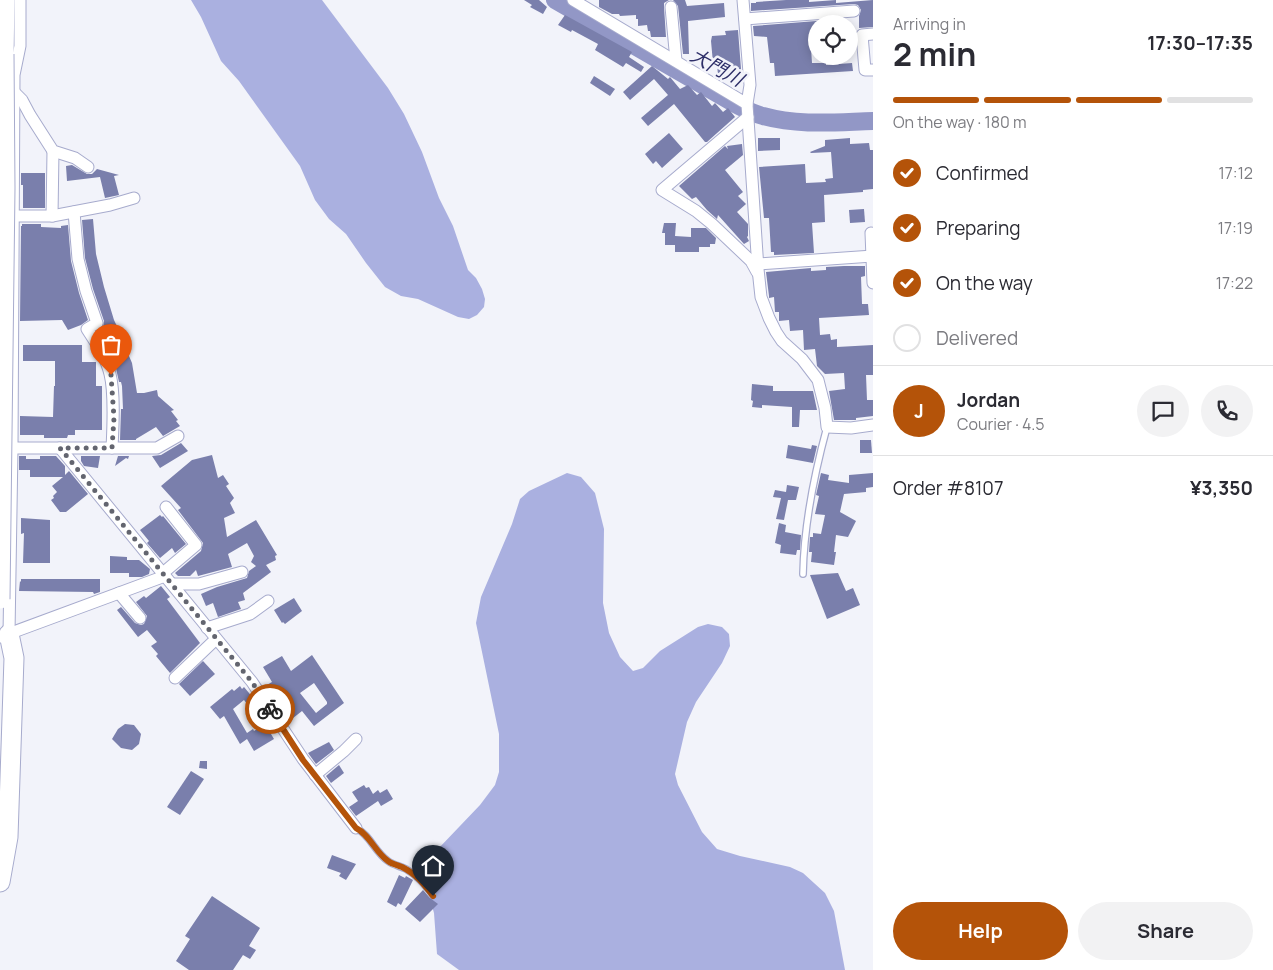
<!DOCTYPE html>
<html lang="en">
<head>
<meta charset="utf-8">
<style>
	:root { --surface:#fff; --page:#f2f2f3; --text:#2b2b33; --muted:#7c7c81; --line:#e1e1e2; --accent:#b45309 }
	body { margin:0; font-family:Manrope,"Noto Sans JP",sans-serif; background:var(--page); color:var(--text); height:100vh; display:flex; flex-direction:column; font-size:19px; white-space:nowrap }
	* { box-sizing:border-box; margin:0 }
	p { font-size:16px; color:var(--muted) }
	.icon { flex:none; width:28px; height:28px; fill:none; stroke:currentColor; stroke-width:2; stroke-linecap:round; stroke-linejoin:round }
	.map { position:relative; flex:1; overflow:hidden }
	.details { display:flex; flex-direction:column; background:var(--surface); width:400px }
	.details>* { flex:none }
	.fabs { position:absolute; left:808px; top:15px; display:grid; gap:10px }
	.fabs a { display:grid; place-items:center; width:50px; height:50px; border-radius:50%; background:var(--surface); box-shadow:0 2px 12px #0003; font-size:25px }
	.pin { position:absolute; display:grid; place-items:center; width:42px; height:42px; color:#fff; margin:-51px -21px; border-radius:50% 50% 50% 0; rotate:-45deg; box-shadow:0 0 5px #0007 }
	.pin .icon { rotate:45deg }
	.courier { position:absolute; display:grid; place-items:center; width:50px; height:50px; margin:-25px; border:4px solid #b45309; border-radius:50%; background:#fff; color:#222; box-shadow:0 1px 6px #0007 }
	.head em { font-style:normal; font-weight:700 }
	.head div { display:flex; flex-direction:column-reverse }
	.head { display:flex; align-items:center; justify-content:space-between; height:85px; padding:0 20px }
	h1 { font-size:32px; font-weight:700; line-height:38px }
	.bar { display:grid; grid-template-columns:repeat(4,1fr); gap:8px 5px; align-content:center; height:60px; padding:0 20px }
	.bar i { height:6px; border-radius:4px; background:var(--line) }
	.bar .on { background:var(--accent) }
	.bar p { grid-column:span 4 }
	.line { display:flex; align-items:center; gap:12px; padding:0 20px; border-top:1px solid var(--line) }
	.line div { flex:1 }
	.round { display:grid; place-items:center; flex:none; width:52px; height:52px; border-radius:26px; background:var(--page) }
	ol { padding:0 20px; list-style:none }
	li { display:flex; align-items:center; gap:15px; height:55px }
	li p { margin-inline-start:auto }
	li .icon { padding:5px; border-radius:50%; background:var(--accent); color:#fff; stroke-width:4 }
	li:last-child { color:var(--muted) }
	li i { width:28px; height:28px; border:2px solid var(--line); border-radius:50% }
	.action { display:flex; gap:10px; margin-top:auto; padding:10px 20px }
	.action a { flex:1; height:58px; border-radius:30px; background:var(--accent); color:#fff; font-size:20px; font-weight:700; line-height:58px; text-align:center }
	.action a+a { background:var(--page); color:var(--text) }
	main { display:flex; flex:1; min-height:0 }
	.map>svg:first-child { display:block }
	.forest { fill:#aab0e0 }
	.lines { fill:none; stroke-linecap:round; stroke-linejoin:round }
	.river { stroke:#9297c6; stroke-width:18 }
	.building { fill:#7a7fac; fill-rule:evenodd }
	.service-casing { stroke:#a7abcd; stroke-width:8 }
	.minor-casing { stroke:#a7abcd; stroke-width:13 }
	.trunk-casing { stroke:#a7abcd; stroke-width:21 }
	.service { stroke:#fff; stroke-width:5.5 }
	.minor { stroke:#fff; stroke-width:11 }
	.trunk { stroke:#fff; stroke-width:19 }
	.trunk-bridge-casing { stroke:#a7abcd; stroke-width:21; stroke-linecap:butt }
	.trunk-bridge { stroke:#fff; stroke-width:19 }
	.done { stroke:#63656f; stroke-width:5; stroke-dasharray:0 9 }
	.route { stroke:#b45309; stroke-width:6 }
	.labels { text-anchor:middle; stroke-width:5; stroke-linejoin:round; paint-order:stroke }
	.water-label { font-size:19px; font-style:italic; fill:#2d2e68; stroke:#f2f3fa }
</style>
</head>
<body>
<main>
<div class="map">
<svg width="873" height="970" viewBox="0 0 873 970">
	<rect width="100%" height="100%" fill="#f2f3fa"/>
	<!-- forest -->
	<g class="forest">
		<polygon points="191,0 322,0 388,88 404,114 422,152 439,198 453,226 468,270 476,278 482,289 485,299 484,307 477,315 469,319 458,317 418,299 401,296 385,287 366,263 346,234 329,219 315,200 300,166 239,81 221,61 201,17"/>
		<polygon points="567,473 581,477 595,493 604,529 603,603 609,633 620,657 633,671 643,668 660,651 698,627 708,624 722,627 729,634 730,646 722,663 696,702 687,722 675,774 678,785 702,832 717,849 740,856 790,867 803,873 825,893 834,911 845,970 459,970 437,954 434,913 428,892 429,865 438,849 480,805 495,785 499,772 499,734 476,623 481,597 512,524 520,499 529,491"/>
	</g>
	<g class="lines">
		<!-- river -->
		<path class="river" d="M555,0L737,105C745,109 754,114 763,116C798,126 837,122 873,121"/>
	</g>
	<!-- building -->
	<g class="building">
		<polygon points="524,0 539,0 547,7 543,14 530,7 532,5"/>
		<polygon points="599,0 669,0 664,3 664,7 666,37 651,37 650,31 648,31 647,25 638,26 638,19 636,19 636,15 620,16 619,14 612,14 599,7"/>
		<polygon points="673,0 685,0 687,6 724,3 725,17 688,21 689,54 683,54 678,6"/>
		<polygon points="786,0 809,0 809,2 836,0 836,3 873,0 873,27 859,28 859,16 861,10 858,5 854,4 751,11 751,3 756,3 756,2"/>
		<polygon points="565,15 632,52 629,57 644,67 641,72 626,63 623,67 595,50 598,44 572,30 571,32 558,25"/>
		<polygon points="842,19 842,24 816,24 816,42 811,42 812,48 811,48 812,63 826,63 826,65 852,63 853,71 775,76 774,63 770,63 767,37 754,36 753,26"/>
		<polygon points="738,30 742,82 730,83 729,75 718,76 717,63 713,63 711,41 712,36 726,35 725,31"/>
		<polygon points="652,66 668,79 670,77 680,89 688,85 697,95 701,92 712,106 715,103 723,112 728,108 735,117 707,142 705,142 674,104 648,126 641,118 668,95 654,79 630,100 623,92"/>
		<polygon points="594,76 615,89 610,96 590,83"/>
		<polygon points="669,133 683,149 662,168 656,161 653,164 645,154"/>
		<polygon points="758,138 780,138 780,150 758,151"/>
		<polygon points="850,138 850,144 869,143 870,150 873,150 873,189 863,190 863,192 824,195 825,222 812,223 814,253 774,255 774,252 771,252 769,218 764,218 759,167 805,164 806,183 826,182 825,179 833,178 831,152 811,153 810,152 825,146 825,140"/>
		<polygon points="742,144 743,155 725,170 743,192 738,196 746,204 737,212 748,224 748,236 747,237 749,241 744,244 718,215 717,219 707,210 696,197 692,199 679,186 725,146 728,149 727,146"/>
		<polygon points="72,165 87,174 92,174 97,169 119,175 114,176 119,195 105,198 100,177 67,181 66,166"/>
		<polygon points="21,173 45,173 45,208 23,208 23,185 21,185"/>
		<polygon points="864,209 865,222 850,223 849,210"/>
		<polygon points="93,219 96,254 104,287 114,320 124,341 123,342 132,363 137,393 144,393 157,390 158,396 174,410 171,411 178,420 176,421 180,426 163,436 156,427 136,439 136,440 120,440 121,409 123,409 122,386 121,382 119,382 115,364 112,337 103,337 100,330 103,327 104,321 93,289 85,258 82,220"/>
		<polygon points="664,223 676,223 675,236 691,237 691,228 706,228 716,238 715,244 710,244 710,247 699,247 699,252 675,252 675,245 665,245 665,233 662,233"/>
		<polygon points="22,224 41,224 41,227 61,228 61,226 68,225 71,261 79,293 88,320 81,325 68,330 62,320 20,321 21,226 22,226"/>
		<polygon points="844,266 865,266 865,276 861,277 862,304 868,304 869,315 819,318 820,335 830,334 831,340 837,339 837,347 873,345 873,375 866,375 867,400 873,400 873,416 856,418 856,420 834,420 829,391 845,389 844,373 825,374 817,366 815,349 804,350 803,330 790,331 789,320 779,321 779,312 775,312 774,297 769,298 769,296 766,272 811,268 811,271 826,270 826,267"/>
		<polygon points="23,345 82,345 82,362 96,362 96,386 102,386 102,430 75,430 75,435 68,435 67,438 44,438 44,435 20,435 20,416 53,417 54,386 55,386 55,361 23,361"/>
		<polygon points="752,384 773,386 773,391 813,391 817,410 800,410 799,427 792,427 792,407 762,405 762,408 752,407 753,401 751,400"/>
		<polygon points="860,440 871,440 872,453 860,453"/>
		<polygon points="181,443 188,451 160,468 152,456 161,455"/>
		<polygon points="788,445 811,449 812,445 817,446 813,463 786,458"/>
		<polygon points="212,455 218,478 223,475 229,484 226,486 234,498 230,503 235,513 224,518 227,537 256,520 277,555 275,556 276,560 266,565 271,572 243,593 245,600 238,602 241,609 218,617 213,603 206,606 201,594 217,587 247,578 249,571 256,566 251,562 254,556 247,543 228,554 232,567 198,576 196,570 190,576 178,576 175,573 201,551 203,543 178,510 181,508 161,486 192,460"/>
		<polygon points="19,456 26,456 26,459 40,459 40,456 56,456 65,466 65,475 69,471 88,494 66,512 60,512 51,500 54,498 53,496 57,492 52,486 63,477 30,477 30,470 19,470"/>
		<polygon points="81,456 100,456 98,468 84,466 81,461"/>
		<polygon points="118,456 129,456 128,459 126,458 115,466"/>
		<polygon points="821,473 829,475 828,480 849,483 849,475 873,473 873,487 866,488 866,492 844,494 840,512 856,521 848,537 836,535 834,552 836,552 834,565 811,562 812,552 809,552 810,537 813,537 813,533 821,534 825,515 815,514 819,496 816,495"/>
		<polygon points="787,485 799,487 796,500 788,500 784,520 776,519 781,498 773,497 775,490 786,492"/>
		<polygon points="160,515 162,517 163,516 186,544 175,553 172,548 160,558 147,543 149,541 140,530"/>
		<polygon points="21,518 50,520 50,563 23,563 24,533 21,534"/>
		<polygon points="779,523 786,525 785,532 801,535 800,550 797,550 796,555 780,553 781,545 775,543"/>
		<polygon points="110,556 127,557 127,560 139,560 150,569 149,574 142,577 129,577 129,573 110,573"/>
		<polygon points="838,573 846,591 853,588 860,605 827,619 810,575"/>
		<polygon points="21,579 100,579 100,592 94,594 93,592 19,591 20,581 21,582"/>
		<polygon points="161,586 170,597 167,599 200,643 170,673 156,656 158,654 151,646 157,642 147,630 138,637 117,610 121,607 135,623 141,625 144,624 147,616 136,602 144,596 146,598"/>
		<polygon points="294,598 302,611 285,624 283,622 282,623 274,610"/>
		<path d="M312,655L344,703L314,726L302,711L288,722L265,689V686L272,682L263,667L282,656L291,671ZM314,683L327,702V704L316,713L300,693Z"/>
		<polygon points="203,661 215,674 190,696 179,684"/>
		<polygon points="240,686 242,689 244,687 254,699 247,704 244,700 233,709 247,733 253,729 254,731 265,724 274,739 254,751 247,739 240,744 224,716 220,719 210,707 232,689 234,691"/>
		<polygon points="125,724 134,725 141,734 139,744 132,750 121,748 112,739 118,729"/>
		<polygon points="329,742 334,750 316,764 308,753"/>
		<polygon points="200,761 207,761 207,769 199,768"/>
		<polygon points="339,765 344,773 331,783 326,776"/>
		<polygon points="191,771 204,779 180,815 167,807"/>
		<polygon points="364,785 366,788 369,787 373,794 378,790 380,793 387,789 393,799 381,806 378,801 356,816 349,807 358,801 352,792"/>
		<polygon points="332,855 356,864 346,880 339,876 341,873 327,868"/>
		<polygon points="399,875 405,878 406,876 413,880 401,905 398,903 396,907 387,902"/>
		<polygon points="423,890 430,898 438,904 420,922 405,909"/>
		<polygon points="212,896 260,928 249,946 256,950 250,959 243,955 233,970 189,970 176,961 190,939 185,936"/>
	</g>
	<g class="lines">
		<defs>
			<g id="service">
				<path d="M803,574C804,524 814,475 827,427"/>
				<path d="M356,828C370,835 375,852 388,861C393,865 400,866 406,869C417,875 425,885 433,895"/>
			</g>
			<g id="minor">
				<polyline points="573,0 747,104"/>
				<polyline points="743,0 750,85 747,104 758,269 761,297 769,318 776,332 782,341 802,359 818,380 825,408 827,427 851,428 873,425"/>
				<polyline points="671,7 676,61"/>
				<polyline points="745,19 854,11"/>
				<polyline points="873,34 862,35 865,70 873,70"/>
				<polyline points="14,92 22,100 30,115 53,151 75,158 88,167"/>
				<polyline points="748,117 662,190 696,211 712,224 751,261 757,272"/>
				<path d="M74,212L78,259L86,291L97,323L87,329C96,343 106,357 110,374C115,394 113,427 112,448"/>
				<polyline points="8,216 52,216 110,205 134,198"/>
				<polyline points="52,216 53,151"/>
				<polyline points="871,233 873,283"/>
				<polyline points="757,264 873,256"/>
				<polyline points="6,448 157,448 178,436"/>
				<polyline points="60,448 252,682 303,759 356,828"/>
				<polyline points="163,573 196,545 166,507"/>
				<polyline points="172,584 199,584 242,572"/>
				<polyline points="119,593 140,618"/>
				<polyline points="207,628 250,614 268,601"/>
				<polyline points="9,634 12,448 14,75 20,46 20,0"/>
				<polyline points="0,637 165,576"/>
				<polyline points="175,678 216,639"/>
				<polyline points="315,775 344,751 356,739"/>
			</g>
			<g id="trunk">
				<polyline points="4,54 5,0"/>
				<polyline points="0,882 8,837 14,658 9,634"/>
			</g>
		</defs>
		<!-- service casing -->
		<use href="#service" class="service-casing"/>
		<!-- minor casing -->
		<use href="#minor" class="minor-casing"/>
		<!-- trunk casing -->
		<use href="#trunk" class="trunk-casing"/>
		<!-- service -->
		<use href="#service" class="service"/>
		<!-- minor -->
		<use href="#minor" class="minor"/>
		<!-- trunk -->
		<use href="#trunk" class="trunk"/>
		<defs>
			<polyline id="trunk-bridge" points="0,599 5,188 4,54"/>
		</defs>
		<!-- trunk-bridge casing -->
		<use href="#trunk-bridge" class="trunk-bridge-casing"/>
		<!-- trunk-bridge -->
		<use href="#trunk-bridge" class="trunk-bridge"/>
	</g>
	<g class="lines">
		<!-- done -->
		<polyline class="done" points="111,375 114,418 112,448 60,448 252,682 270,709"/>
		<!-- route -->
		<path class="route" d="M270,709L303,760L356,828C370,835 375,852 388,861C392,864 397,865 402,867C416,874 424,884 433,896"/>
	</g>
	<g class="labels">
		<!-- water labels -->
		<g class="water-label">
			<text transform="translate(717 67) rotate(29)" y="7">大門川</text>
		</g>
	</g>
</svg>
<div class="fabs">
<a><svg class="icon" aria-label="locate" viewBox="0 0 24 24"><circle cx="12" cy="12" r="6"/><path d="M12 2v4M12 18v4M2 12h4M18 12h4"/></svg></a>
</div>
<div class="pin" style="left:111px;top:375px;background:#ea580c"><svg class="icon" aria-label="bag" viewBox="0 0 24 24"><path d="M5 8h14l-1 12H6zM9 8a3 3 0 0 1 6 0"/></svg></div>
<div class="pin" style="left:433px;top:896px;background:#1f2937"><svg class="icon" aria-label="home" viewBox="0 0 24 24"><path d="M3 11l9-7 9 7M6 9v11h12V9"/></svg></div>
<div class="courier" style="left:270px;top:709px"><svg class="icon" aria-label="bike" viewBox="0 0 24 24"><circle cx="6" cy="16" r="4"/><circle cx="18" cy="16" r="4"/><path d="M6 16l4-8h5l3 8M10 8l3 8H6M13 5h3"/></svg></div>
</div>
<section class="details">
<div class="head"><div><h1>2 min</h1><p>Arriving in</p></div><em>17:30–17:35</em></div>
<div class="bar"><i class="on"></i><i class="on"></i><i class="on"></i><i></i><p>On the way · 180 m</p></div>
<ol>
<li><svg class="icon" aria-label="check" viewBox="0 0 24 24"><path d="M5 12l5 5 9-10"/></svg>Confirmed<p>17:12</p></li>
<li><svg class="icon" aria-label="check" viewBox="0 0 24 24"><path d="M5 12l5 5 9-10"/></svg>Preparing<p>17:19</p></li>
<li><svg class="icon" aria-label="check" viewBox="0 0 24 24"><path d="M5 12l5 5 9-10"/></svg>On the way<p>17:22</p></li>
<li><i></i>Delivered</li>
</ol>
<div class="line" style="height:90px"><b class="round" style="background:var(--accent);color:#fff">J</b><div><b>Jordan</b><p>Courier · 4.5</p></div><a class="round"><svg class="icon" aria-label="chat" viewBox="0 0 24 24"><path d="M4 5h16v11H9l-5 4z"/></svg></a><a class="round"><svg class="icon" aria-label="phone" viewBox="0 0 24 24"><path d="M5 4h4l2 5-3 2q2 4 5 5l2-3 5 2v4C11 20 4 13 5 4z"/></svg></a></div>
<div class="line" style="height:65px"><div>Order #8107</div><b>¥3,350</b></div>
<div class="action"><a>Help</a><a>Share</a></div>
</section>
</main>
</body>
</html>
